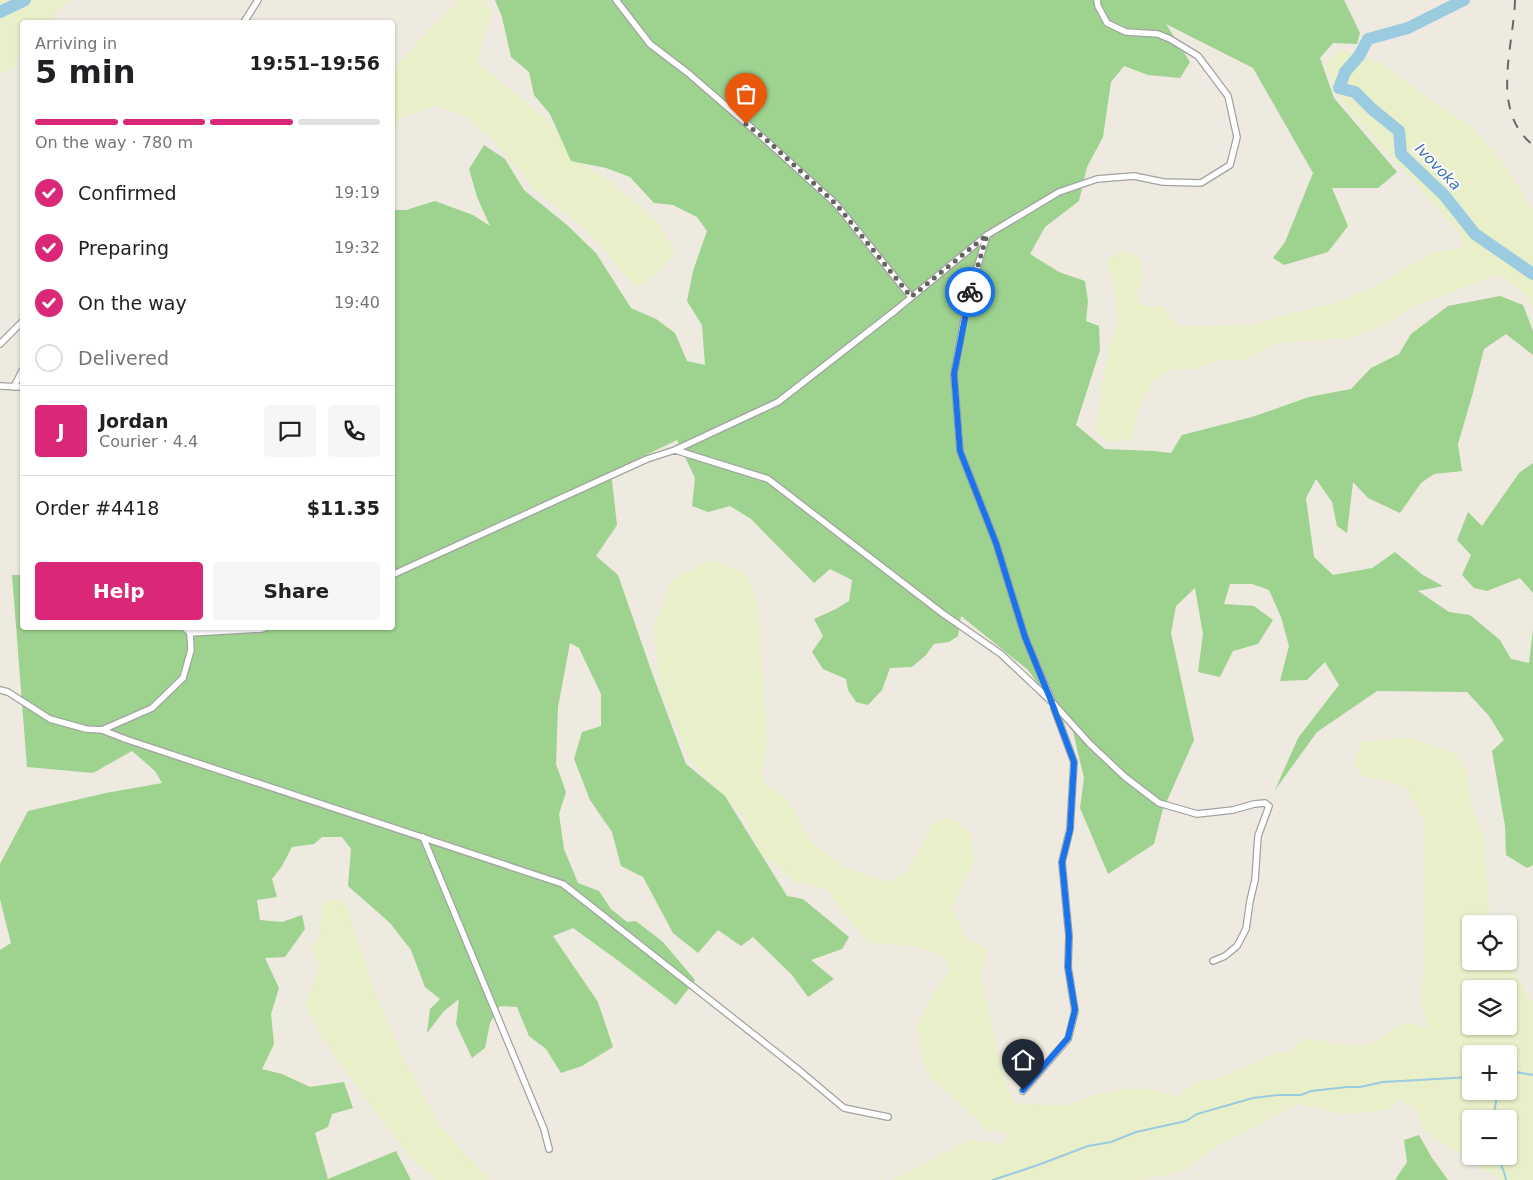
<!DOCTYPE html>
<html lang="en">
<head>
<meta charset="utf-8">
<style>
	:root { --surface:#fff; --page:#f6f6f6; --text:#202124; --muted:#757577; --line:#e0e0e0; --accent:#db2777 }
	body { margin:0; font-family:"DejaVu Sans",sans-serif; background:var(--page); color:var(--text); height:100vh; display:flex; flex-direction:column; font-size:19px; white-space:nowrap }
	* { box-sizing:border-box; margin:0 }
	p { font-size:16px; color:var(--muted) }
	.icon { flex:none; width:28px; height:28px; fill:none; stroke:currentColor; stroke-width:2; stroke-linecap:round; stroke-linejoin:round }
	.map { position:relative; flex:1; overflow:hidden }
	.drawer { position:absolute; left:20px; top:20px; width:375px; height:610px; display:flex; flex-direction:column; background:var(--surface); border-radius:5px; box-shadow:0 1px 4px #0004 }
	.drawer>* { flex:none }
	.controls { position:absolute; left:1462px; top:915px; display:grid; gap:10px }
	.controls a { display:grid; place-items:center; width:55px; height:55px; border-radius:5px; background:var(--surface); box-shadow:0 1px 4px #0004; font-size:25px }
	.pin { position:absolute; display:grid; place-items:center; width:42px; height:42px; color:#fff; margin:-51px -21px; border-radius:50% 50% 50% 0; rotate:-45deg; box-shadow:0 0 5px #0007 }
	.pin .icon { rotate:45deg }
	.courier { position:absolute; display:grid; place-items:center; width:50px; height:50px; margin:-25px; border:4px solid #1a73e8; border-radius:50%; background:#fff; color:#222; box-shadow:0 1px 6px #0007 }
	.head em { font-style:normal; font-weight:600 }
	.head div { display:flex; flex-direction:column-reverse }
	.head { display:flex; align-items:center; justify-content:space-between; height:85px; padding:0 15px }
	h1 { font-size:32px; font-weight:600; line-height:38px }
	.bar { display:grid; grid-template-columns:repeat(4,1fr); gap:8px 5px; align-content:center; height:60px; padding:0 15px }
	.bar i { height:6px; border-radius:4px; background:var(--line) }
	.bar .selected { background:var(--accent) }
	.bar p { grid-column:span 4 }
	.line { display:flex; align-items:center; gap:12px; padding:0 15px; border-top:1px solid var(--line) }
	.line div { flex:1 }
	.round { display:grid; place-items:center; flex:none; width:52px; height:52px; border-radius:5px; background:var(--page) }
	ol { padding:0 15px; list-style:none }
	li { display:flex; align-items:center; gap:15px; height:55px }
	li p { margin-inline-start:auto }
	li .icon { padding:5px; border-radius:50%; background:var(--accent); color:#fff; stroke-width:4 }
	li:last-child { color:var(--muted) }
	li i { width:28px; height:28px; border:2px solid var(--line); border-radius:50% }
	.primary-button { display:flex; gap:10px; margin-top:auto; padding:10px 15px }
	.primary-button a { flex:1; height:58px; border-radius:5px; background:var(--accent); color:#fff; font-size:20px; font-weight:600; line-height:58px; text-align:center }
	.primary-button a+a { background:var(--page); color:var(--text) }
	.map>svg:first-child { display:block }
	.farmland { fill:#e9efc8; fill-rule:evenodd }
	.forest { fill:#9dd28f }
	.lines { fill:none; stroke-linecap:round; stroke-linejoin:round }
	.stream { stroke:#9acbe1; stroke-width:2 }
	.river { stroke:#9acbe1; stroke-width:12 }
	.street-casing { stroke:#a2a2a2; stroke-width:8 }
	.street { stroke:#fff; stroke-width:5.5 }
	.rail { stroke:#696969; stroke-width:2; stroke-dasharray:10 10; stroke-linecap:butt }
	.done { stroke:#656360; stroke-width:5; stroke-dasharray:0 9 }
	.route { stroke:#1a73e8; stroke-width:6 }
	.labels { text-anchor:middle; stroke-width:4; stroke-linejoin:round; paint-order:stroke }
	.water-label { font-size:15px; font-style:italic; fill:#3f70b2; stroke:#fff }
</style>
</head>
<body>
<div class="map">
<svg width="1533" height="1180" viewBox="0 0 1533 1180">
	<rect width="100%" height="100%" fill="#eeeadf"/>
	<!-- farmland -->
	<g class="farmland">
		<polygon points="0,0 69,0 48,22 22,22 22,48 14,68 0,74"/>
		<polygon points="453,0 485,0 492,13 476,61 550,123 579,162 609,180 659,224 675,251 660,272 636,287 584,228 535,190 493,140 464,115 435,106 400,118 393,132 393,76 398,64 436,22 456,5"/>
		<polygon points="1339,49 1381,63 1433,102 1474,129 1505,166 1533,209 1533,310 1524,293 1500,275 1477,282 1411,308 1385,325 1349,338 1277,343 1245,360 1218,360 1195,369 1171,369 1153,381 1138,410 1132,440 1108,442 1095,431 1109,347 1118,320 1114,288 1107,260 1125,250 1141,259 1144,278 1136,293 1142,306 1163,306 1176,326 1208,326 1253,324 1305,310 1336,303 1378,285 1432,253 1463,247 1458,231 1343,103 1324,65"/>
		<path d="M710,560L746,573L758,603L767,743L761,780L787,799L812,843L845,868L887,882L906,874L934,822L949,817L970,832L974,861L952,906L965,937L988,950L981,976L1005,1084L1014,1103L1066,1106L1093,1095L1121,1089H1148L1177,1096L1194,1083L1218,1078L1275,1054L1290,1052L1303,1038L1347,1045L1369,1044L1407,1022L1428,1028L1421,1001L1424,962V821L1405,786L1362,776L1354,764L1361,742L1409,737L1456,754L1467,772L1471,806L1485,837V861L1490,915L1493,924H1471V961H1508L1533,1003V1180H1499L1498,1177L1481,1168L1425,1131L1414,1107L1400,1100L1387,1110L1342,1114L1298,1104L1223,1142L1185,1171L1140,1180H891L969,1140L1005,1144L1007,1132L986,1130L977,1119L932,1079L923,1062L917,1026L934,992L950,969L941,954L906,945L869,943L843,912L827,889L798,883L762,854L743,816L690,760L660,688L654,628L671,580ZM1471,989H1509V1026H1471ZM1471,1054H1509V1091H1471ZM1471,1119H1509V1156H1471Z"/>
		<polygon points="336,898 348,909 371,982 402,1055 440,1126 489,1180 436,1180 410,1156 367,1101 322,1038 305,1005 313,982 320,967 311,948 320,935 323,903"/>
	</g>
	<!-- forest -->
	<g class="forest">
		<polygon points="495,0 1344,0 1360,33 1357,44 1333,43 1320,58 1334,98 1397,172 1378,188 1332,188 1348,226 1328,252 1284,265 1273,258 1285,242 1313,173 1253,68 1166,24 1190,62 1180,78 1148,75 1124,66 1111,82 1103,137 1087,167 1079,201 1045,227 1030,254 1059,272 1085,281 1088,301 1086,321 1099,326 1100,350 1076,425 1105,449 1153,451 1171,453 1182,435 1252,417 1309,397 1351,389 1371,368 1399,354 1411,334 1448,306 1500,296 1523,305 1533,331 1533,355 1506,334 1484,349 1472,396 1458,444 1462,471 1434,474 1421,483 1400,513 1368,498 1353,482 1347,533 1337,526 1332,502 1316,479 1306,498 1314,557 1333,575 1372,568 1395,552 1423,575 1443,586 1418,591 1449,612 1470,615 1500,640 1511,659 1529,663 1533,629 1533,865 1527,868 1506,855 1505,826 1492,751 1504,740 1489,716 1467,692 1377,691 1317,732 1275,790 1298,738 1339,685 1325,662 1307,680 1280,681 1289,646 1281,617 1269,590 1252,584 1230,584 1224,604 1254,606 1273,620 1258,644 1233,651 1220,677 1198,672 1203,634 1195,588 1176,606 1171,633 1194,740 1162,812 1154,844 1108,874 1080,808 1084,778 1073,732 1028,670 961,616 958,636 949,642 934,644 926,655 912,667 890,668 882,690 868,705 856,702 848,690 846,679 823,669 812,652 823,636 814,619 836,609 849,601 852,580 830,569 814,583 751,519 730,506 708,512 692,506 695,478 677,440 611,472 617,525 596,556 618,575 651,670 686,764 725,796 787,896 803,899 849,937 842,949 811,960 834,979 808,997 792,975 753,937 741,946 718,930 698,953 673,933 643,877 621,866 612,832 590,800 574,759 582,732 601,726 601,694 579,648 570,643 558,707 556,764 566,792 559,814 564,849 578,883 599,891 611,909 627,922 636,921 663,942 695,980 676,1005 620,962 573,928 553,936 598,1002 613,1047 582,1066 561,1073 546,1049 529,1036 517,1007 500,1006 490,1023 485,1048 472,1058 456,1024 459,999 444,1011 427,1033 430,1009 440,999 425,987 411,950 390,923 348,886 351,849 342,837 322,837 314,844 292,847 282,866 272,879 277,897 257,900 260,920 282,922 302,915 305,929 285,957 265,958 279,988 271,1014 274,1044 262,1069 282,1074 310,1087 344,1082 353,1108 332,1114 328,1127 315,1133 328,1179 396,1151 411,1180 0,1180 0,950 11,943 0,899 0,864 28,811 106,793 162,783 155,771 132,751 93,773 27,767 12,575 22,575 22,628 392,628 393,210 406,210 435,201 473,215 490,226 477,197 469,169 484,145 505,159 524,190 567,225 596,253 631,308 656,319 675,333 687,361 705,365 702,325 687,301 693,271 707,231 697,217 673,205 654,203 630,177 606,168 571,161 550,114 534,95 529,72 511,57 502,17"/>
		<polygon points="1533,463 1533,593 1520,578 1487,591 1474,588 1462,575 1471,555 1457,540 1468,512 1482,526 1519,473"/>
		<polygon points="1419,1135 1432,1158 1448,1180 1395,1180 1407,1162 1404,1140"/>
	</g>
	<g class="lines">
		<!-- stream -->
		<g class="stream">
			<polyline points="1509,1071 1533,1075"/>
			<polyline points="1494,1119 1494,1112 1498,1091"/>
			<path d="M1498,1156C1500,1165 1505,1171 1506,1180"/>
			<polyline points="993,1180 1038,1165 1088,1146 1111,1142 1136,1132 1186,1121 1197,1114 1253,1098 1278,1095 1301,1095 1311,1091 1347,1087 1360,1087 1383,1082 1471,1077"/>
		</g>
		<!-- river -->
		<g class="river">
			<polyline points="1464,0 1408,28 1368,39 1359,56 1345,72 1339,88 1355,92 1372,109 1399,131 1401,154 1444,195 1475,234 1533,274"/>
			<polyline points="0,12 25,0"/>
		</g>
		<defs>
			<g id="street">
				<polyline points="616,0 650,44 688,73 769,143 836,204 911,297"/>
				<polyline points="244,22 258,0"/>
				<polyline points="987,235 968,298 954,374 960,451 996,543 1025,637 1051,699"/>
				<polyline points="0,344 22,322"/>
				<polyline points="0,386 22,387"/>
				<polyline points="14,387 22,371"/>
				<polyline points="675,450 778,402 896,310 987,235 1059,192 1097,179 1134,176 1163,182 1201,183 1230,165 1237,137 1228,96 1198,56 1170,39 1158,34 1126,32 1107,23 1098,6 1097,0"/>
				<polyline points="392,575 647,459 675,450 768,479 942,613 1001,654 1053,703 1090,744 1125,777 1159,803 1197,814 1233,810 1254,804 1265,803 1269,806 1258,836 1255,880 1250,901 1246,929 1237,946 1225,956 1213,961"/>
				<polyline points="185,628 190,633 261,629 265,628"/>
				<polyline points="0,690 8,692 50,719 86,729 102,730 128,740 563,884 800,1071 844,1108 888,1117"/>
				<polyline points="102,730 152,708 183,678 191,650 190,633"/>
				<polyline points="423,837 544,1129 549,1149"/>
				<polyline points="1023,1091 1068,1039 1075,1011 1068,967 1069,936 1062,862 1070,829 1074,762 1054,708"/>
			</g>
		</defs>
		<!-- street casing -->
		<use href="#street" class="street-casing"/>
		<!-- street -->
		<use href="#street" class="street"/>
		<!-- rail -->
		<path class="rail" d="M1515,0C1514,42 1494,98 1522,134C1525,138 1529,142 1533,145"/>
	</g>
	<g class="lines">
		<!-- done -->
		<polyline class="done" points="746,124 769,142 836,204 911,297 987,235 970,292"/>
		<!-- route -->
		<polyline class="route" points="970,292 954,374 960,451 996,543 1025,637 1052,703 1074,762 1070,830 1062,862 1069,936 1068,967 1075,1010 1068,1038 1023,1090"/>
	</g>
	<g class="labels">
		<!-- water labels -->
		<g class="water-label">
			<text transform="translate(1438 167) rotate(46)" y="5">Ivovoka</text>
		</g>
	</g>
</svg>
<div class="controls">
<a><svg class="icon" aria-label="locate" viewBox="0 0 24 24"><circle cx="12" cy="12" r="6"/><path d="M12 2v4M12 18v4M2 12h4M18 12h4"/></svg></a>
<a><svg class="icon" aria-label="layers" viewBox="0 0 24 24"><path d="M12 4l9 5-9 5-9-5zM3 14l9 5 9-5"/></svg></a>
<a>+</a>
<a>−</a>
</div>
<div class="pin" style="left:746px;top:124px;background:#ea580c"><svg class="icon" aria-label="bag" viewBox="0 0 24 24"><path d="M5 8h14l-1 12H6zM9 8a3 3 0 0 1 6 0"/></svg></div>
<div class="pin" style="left:1023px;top:1090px;background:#1f2937"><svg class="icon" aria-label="home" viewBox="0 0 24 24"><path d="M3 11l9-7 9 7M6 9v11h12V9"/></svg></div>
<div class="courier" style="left:970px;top:292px"><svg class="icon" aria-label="bike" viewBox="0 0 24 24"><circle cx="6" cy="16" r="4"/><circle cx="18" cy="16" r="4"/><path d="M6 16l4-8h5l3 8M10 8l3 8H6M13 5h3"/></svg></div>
<section class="drawer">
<div class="head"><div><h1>5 min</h1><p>Arriving in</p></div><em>19:51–19:56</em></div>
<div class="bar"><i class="selected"></i><i class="selected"></i><i class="selected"></i><i></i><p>On the way · 780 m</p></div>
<ol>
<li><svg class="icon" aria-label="check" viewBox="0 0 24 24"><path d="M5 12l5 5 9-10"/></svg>Confirmed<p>19:19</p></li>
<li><svg class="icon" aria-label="check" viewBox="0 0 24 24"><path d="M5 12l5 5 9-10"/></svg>Preparing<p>19:32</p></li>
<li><svg class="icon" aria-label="check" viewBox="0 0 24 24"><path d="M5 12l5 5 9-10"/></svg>On the way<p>19:40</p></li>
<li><i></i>Delivered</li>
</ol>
<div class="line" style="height:90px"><b class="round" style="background:var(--accent);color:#fff">J</b><div><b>Jordan</b><p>Courier · 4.4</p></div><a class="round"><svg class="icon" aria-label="chat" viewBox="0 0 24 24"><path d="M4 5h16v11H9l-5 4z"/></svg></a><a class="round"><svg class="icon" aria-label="phone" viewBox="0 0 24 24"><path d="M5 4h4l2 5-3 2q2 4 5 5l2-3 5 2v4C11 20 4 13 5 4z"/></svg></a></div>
<div class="line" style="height:65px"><div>Order #4418</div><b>$11.35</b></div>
<div class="primary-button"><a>Help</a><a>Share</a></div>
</section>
</div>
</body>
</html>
